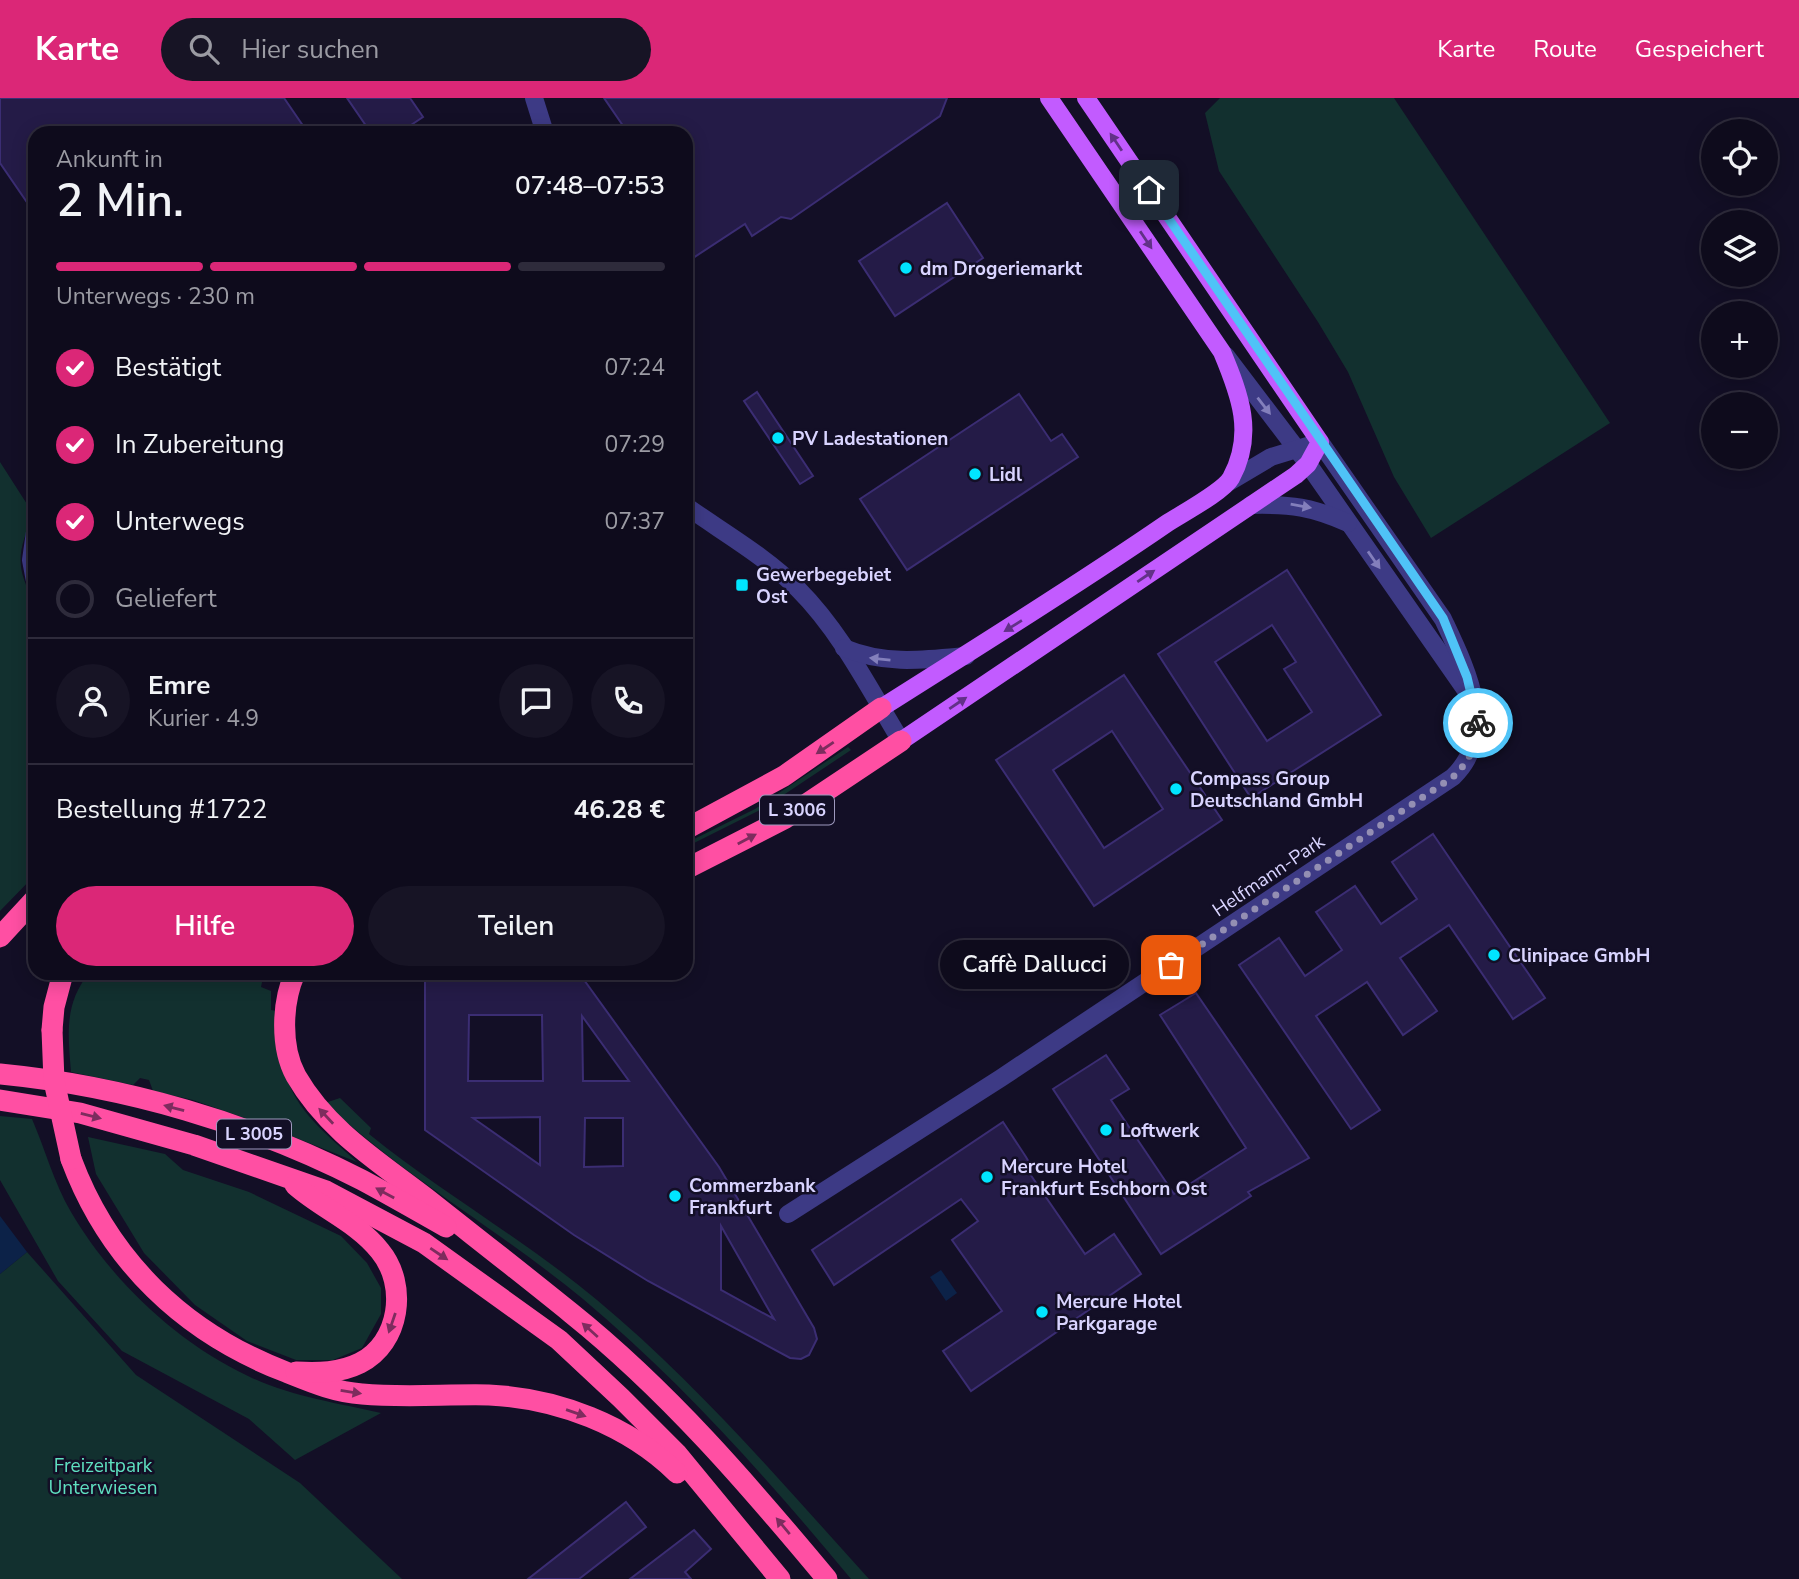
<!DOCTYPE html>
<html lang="de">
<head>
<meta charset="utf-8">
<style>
	:root { --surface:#0e0b1c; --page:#171425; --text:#f1f3f6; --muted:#9b9ba3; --line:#2e2b3b; --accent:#db2777 }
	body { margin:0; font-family:"Nunito Sans",sans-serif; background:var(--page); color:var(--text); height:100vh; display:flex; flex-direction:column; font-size:26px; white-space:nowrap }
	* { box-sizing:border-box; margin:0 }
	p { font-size:23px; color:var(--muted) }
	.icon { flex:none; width:38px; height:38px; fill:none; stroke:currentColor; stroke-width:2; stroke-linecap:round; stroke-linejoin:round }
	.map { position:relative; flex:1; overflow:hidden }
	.side { position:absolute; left:28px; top:28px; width:665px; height:854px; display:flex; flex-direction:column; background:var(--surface); border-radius:21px; box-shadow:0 4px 18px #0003,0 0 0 2px var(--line) }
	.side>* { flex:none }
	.controls { position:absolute; left:1701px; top:21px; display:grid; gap:14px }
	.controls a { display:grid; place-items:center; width:77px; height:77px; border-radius:50%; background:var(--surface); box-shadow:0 4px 18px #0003,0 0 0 2px var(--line); font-size:35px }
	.pin { position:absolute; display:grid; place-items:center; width:60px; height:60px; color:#fff; margin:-30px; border-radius:14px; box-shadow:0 4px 10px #0006 }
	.courier { position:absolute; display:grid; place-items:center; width:70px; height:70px; margin:-35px; border:5px solid #4fc3f7; border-radius:50%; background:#fff; color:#222; box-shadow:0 2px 9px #0007 }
	.bubble { position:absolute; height:49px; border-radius:24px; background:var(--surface); box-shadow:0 4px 18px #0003,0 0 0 2px var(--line); font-size:23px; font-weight:600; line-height:49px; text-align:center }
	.headline em { font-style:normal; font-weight:600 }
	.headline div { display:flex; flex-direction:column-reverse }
	.headline { display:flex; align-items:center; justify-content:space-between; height:119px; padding:0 28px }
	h1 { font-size:46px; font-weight:600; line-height:52px }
	.bar { display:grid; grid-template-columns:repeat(4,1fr); gap:10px 7px; align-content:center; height:84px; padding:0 28px }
	.bar i { height:9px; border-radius:5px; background:var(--line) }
	.bar .on { background:var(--accent) }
	.bar p { grid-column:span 4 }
	.line { display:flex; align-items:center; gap:18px; padding:0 28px; border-top:2px solid var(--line) }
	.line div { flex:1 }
	.round { display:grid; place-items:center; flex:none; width:74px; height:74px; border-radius:37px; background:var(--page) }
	ol { padding:0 28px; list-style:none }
	li { display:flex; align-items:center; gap:21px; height:77px }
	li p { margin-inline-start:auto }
	li .icon { padding:7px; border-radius:50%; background:var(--accent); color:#fff; stroke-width:4 }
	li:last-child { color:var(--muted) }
	li i { width:38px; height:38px; border:4px solid var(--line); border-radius:50% }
	.cta { display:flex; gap:14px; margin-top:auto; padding:14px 28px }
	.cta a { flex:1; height:80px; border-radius:42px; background:var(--accent); color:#fff; font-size:28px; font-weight:600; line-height:80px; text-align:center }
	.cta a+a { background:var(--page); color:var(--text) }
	header { display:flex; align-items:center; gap:42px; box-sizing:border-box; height:98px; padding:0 35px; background:var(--accent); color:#fff }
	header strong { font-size:33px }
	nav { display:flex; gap:38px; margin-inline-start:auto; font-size:24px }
	.search { width:490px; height:63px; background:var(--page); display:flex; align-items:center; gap:18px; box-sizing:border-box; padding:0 24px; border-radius:38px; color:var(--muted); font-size:26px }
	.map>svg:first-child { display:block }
	.green { fill:#12302f }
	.water { fill:#0c2248 }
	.building { fill:#241b47; stroke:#3b2d73; stroke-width:2; fill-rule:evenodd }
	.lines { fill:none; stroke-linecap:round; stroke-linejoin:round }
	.minor { stroke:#3d3a85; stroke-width:18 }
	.major { stroke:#c25bff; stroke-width:18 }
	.highway { stroke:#ff4fa3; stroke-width:21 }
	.highway-bridge { stroke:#ff4fa3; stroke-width:21 }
	.oneway { fill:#623188 }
	.oneway2 { fill:#837fbc }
	.oneway3 { fill:#7d2c5e }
	.done { stroke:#948fb3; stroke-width:7; stroke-dasharray:0 12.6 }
	.route { stroke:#4fc3f7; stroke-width:9 }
	.poi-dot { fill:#00e5ff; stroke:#130f26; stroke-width:2.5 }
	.labels { text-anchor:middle; stroke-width:5; stroke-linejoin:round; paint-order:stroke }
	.shield { fill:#130f26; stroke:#9e99be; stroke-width:2 }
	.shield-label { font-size:18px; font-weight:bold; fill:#d9d4ff }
	.poi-label { font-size:19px; font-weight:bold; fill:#d9d4ff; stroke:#130f26; text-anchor:start }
	.street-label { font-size:19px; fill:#d9d4ff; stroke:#130f26 }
	.park-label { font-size:19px; fill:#5fe0c0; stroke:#130f26 }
</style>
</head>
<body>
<header>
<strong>Karte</strong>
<div class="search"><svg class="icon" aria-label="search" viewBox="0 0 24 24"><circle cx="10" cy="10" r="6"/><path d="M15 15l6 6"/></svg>Hier suchen</div>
<nav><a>Karte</a><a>Route</a><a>Gespeichert</a></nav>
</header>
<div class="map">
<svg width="1799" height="1481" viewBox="0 0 1799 1481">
	<rect width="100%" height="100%" fill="#130f26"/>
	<!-- green -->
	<g class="green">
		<polygon points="1220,0 1394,0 1610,325 1431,440 1394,379 1348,274 1318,224 1219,73 1205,15"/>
		<path d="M0,364L34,417C18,450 14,471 35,503V777L0,813Z"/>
		<polygon points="848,649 851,652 764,710 686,749 686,745 755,711"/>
		<path d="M89,875H264L261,889L271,893V912L276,913C280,935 280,962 288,983C300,1017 331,1040 357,1064L256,1024L193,1002L153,993L149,982L140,980L133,987L71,974C68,936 64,906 89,875Z"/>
		<path d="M340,1000L371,1030L369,1036C442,1095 525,1142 597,1202C697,1285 782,1385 869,1481H851C769,1382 682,1284 583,1201C499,1132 405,1079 325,1005Z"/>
		<path d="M0,1018L32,1021C45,1051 54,1085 71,1114C111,1182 176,1244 248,1278C289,1298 337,1305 381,1315L295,1362L249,1321L122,1253L58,1183L0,1082Z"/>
		<polygon points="88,1039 165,1056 183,1072 249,1094 341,1138 367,1165 381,1190 381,1216 362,1250 333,1262 296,1262 247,1243 195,1207 144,1155 96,1076"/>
		<polygon points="27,1154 136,1277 300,1385 402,1481 0,1481 0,1176"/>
	</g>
	<!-- water -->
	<g class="water">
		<polygon points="0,1118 27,1154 0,1176"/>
		<polygon points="941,1172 957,1195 946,1203 930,1179"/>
	</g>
	<!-- building -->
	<g class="building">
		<polygon points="0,0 284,0 308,35 35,35 35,116 0,65"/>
		<polygon points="347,0 410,0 423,19 399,35 371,35"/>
		<polygon points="604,0 947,0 940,18 791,121 781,119 752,138 745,126 693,160 686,149 686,35 628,35"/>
		<polygon points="947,105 983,160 895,218 859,163"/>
		<polygon points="757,294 813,378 800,386 744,303"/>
		<polygon points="1019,296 1051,343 1062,336 1078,359 907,472 860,401"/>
		<path d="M1287,472L1381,617L1251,700L1158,556ZM1272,527L1296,564L1284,571L1312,614L1267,643L1215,564Z"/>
		<path d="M1124,577L1222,722L1094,808L996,662ZM1112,633L1163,711L1104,750L1053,672Z"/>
		<polygon points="1433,736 1545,900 1513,921 1449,827 1400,860 1437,913 1403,937 1367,884 1316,918 1380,1012 1351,1031 1239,867 1279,840 1305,878 1342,852 1316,814 1355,788 1381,826 1417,801 1392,764"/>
		<path d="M425,875H579L719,1069L814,1230L817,1241L809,1257L801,1261L790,1260L648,1183L574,1137L425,1032ZM469,917H542L543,983H468ZM582,918L629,983H583ZM540,1019V1067L473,1020ZM585,1020H623V1068L584,1069ZM721,1128L774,1221L721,1192Z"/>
		<polygon points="1196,895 1309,1060 1248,1094 1251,1098 1161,1156 1053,991 1106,957 1129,991 1111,1002 1174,1096 1246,1050 1160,917"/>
		<polygon points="1003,1024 1026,1059 1034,1073 1030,1076 1085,1156 1114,1136 1141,1176 971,1293 943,1253 1002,1213 952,1142 978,1123 961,1101 834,1187 812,1152"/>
		<polygon points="626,1404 646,1429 579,1481 528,1481"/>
		<polygon points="694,1432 711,1451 685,1474 691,1481 630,1481"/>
	</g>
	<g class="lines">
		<!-- minor -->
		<g class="minor">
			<polyline points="534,0 545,35"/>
			<polyline points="1226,258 1308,366 1465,591"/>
			<path d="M1251,407C1291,406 1312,409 1348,425"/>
			<path d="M686,408C724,435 765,458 798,491C841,534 870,592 901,643"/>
			<polyline points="35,434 31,462 35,483"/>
			<path d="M844,550C885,567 923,562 966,558"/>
			<path d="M788,1116L1001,980L1453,679C1499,634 1466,570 1443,521L1320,344L1271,359L1229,384"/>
		</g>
		<!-- major -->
		<g class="major">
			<path d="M881,610C977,549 1073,490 1166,426C1181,416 1223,394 1231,380C1255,336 1240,297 1222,254L1049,0"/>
			<polyline points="901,643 1296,377 1308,366 1320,344 1086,0"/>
		</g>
		<!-- highway -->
		<g class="highway">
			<polyline points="686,731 784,678 881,610"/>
			<polyline points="686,771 784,721 901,643"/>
			<polyline points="0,839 35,801"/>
			<path d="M295,875C282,904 280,949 296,978C327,1032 378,1063 426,1100C474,1138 523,1176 571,1215C667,1292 748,1386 827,1481"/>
			<polyline points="52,932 54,909 63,875"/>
			<path d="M0,976C124,988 251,1025 362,1082C390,1097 418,1113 446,1129"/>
			<polyline points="0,1002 80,1015 194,1047 326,1093 424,1145 559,1242 621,1300 677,1356 780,1481"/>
			<path d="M71,1061C109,1163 184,1235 286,1274C311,1284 334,1294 362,1296C404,1300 447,1296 489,1297C557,1300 628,1327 677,1375"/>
			<path d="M295,1087C322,1111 357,1124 380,1153C408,1187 400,1245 360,1265C340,1275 318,1275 296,1274"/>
		</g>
		<!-- highway-bridge -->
		<polyline class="highway-bridge" points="52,932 54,983 71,1061"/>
	</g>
	<!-- one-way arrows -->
	<defs><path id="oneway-solid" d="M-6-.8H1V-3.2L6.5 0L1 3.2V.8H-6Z" transform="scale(1.75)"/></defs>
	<g class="oneway">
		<use href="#oneway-solid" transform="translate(1116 44) rotate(-124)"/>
		<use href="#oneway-solid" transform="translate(1146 142) rotate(56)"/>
		<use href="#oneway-solid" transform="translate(1146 478) rotate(-34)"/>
		<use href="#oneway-solid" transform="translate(1013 528) rotate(148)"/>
		<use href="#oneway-solid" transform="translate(958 605) rotate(-34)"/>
	</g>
	<g class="oneway2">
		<use href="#oneway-solid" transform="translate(1264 308) rotate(52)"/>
		<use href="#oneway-solid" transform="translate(1301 408) rotate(10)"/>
		<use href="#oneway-solid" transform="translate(1374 462) rotate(55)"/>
		<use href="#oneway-solid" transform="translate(880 561) rotate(-174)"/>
	</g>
	<g class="oneway3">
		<use href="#oneway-solid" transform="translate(825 650) rotate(146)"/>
		<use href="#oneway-solid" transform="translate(747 741) rotate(-28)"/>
		<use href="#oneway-solid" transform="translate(174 1010) rotate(-165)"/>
		<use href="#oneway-solid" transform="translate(91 1018) rotate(14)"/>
		<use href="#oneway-solid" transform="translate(326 1018) rotate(-133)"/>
		<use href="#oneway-solid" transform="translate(385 1095) rotate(-151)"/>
		<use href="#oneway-solid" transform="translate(439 1156) rotate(34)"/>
		<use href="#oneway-solid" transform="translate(392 1225) rotate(109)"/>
		<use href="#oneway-solid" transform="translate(590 1232) rotate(-138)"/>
		<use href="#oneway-solid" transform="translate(351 1294) rotate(9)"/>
		<use href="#oneway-solid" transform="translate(576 1315) rotate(19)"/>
		<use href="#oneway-solid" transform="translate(783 1428) rotate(-130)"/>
	</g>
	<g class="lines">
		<!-- done -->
		<path class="done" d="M1171,867L1453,679C1468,665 1478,646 1478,625"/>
		<!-- route -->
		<polyline class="route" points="1149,92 1443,520 1467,579 1478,625"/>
	</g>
	<!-- markers -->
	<g class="poi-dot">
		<circle cx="906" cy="170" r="7"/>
		<circle cx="778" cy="340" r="7"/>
		<circle cx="975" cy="376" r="7"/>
		<rect x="735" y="480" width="14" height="14" rx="3.5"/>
		<circle cx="1176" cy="691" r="7"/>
		<circle cx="1494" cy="857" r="7"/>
		<circle cx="1106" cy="1032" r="7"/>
		<circle cx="987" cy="1079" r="7"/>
		<circle cx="675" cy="1098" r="7"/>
		<circle cx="1042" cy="1214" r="7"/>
	</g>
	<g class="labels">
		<!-- shield labels -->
		<g class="shield">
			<rect x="760" y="697.5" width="74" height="29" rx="5"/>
			<rect x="217" y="1021.5" width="74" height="29" rx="5"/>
		</g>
		<g class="shield-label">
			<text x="797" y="718">L 3006</text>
			<text x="254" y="1042">L 3005</text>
		</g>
		<!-- poi labels -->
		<g class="poi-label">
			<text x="920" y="177">dm Drogeriemarkt</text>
			<text x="792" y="347">PV Ladestationen</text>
			<text x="989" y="383">Lidl</text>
			<text x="756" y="483">Gewerbegebiet<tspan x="756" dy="22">Ost</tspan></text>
			<text x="1190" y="687">Compass Group<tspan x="1190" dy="22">Deutschland GmbH</tspan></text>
			<text x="1508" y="864">Clinipace GmbH</text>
			<text x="1120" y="1039">Loftwerk</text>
			<text x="1001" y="1075">Mercure Hotel<tspan x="1001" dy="22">Frankfurt Eschborn Ost</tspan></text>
			<text x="689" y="1094">Commerzbank<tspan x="689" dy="22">Frankfurt</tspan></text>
			<text x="1056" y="1210">Mercure Hotel<tspan x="1056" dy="22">Parkgarage</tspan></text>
		</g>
		<!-- street labels -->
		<g class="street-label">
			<text transform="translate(1268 777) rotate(-34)" y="7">Helfmann-Park</text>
		</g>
		<!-- park labels -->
		<g class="park-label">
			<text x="103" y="1374">Freizeitpark<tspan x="103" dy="22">Unterwiesen</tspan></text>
		</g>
	</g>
</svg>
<div class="controls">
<a><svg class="icon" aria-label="locate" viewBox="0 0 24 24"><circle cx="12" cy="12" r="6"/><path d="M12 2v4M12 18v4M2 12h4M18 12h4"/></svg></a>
<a><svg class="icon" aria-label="layers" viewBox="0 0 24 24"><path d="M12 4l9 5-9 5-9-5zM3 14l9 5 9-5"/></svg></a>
<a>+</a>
<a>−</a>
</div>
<div class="pin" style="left:1171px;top:867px;background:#ea580c"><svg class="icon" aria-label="bag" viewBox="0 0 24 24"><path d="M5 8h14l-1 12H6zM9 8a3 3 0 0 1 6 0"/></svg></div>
<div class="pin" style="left:1149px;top:92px;background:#1f2937"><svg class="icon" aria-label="home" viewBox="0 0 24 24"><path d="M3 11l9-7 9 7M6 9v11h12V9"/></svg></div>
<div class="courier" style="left:1478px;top:625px"><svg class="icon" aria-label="bike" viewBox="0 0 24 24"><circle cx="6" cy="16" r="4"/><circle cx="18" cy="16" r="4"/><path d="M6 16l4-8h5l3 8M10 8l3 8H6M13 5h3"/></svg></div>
<div class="bubble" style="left:940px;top:842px;width:189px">Caffè Dallucci</div>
<section class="side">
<div class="headline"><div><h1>2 Min.</h1><p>Ankunft in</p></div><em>07:48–07:53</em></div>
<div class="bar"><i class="on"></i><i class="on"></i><i class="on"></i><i></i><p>Unterwegs · 230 m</p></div>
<ol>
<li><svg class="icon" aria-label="check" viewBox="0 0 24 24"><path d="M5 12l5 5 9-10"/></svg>Bestätigt<p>07:24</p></li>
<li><svg class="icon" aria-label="check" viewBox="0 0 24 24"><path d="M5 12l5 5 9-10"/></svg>In Zubereitung<p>07:29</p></li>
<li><svg class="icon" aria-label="check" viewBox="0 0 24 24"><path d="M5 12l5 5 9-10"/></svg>Unterwegs<p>07:37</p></li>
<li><i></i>Geliefert</li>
</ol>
<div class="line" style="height:126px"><a class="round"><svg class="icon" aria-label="person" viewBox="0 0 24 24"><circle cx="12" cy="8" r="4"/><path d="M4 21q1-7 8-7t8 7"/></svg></a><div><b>Emre</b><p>Kurier · 4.9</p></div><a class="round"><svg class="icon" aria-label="chat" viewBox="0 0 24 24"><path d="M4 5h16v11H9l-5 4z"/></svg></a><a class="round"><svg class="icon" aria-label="phone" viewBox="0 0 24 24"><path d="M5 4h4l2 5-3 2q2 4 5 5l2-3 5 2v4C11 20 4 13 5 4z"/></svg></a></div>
<div class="line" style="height:91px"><div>Bestellung #1722</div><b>46.28 €</b></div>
<div class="cta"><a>Hilfe</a><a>Teilen</a></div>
</section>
</div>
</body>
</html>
